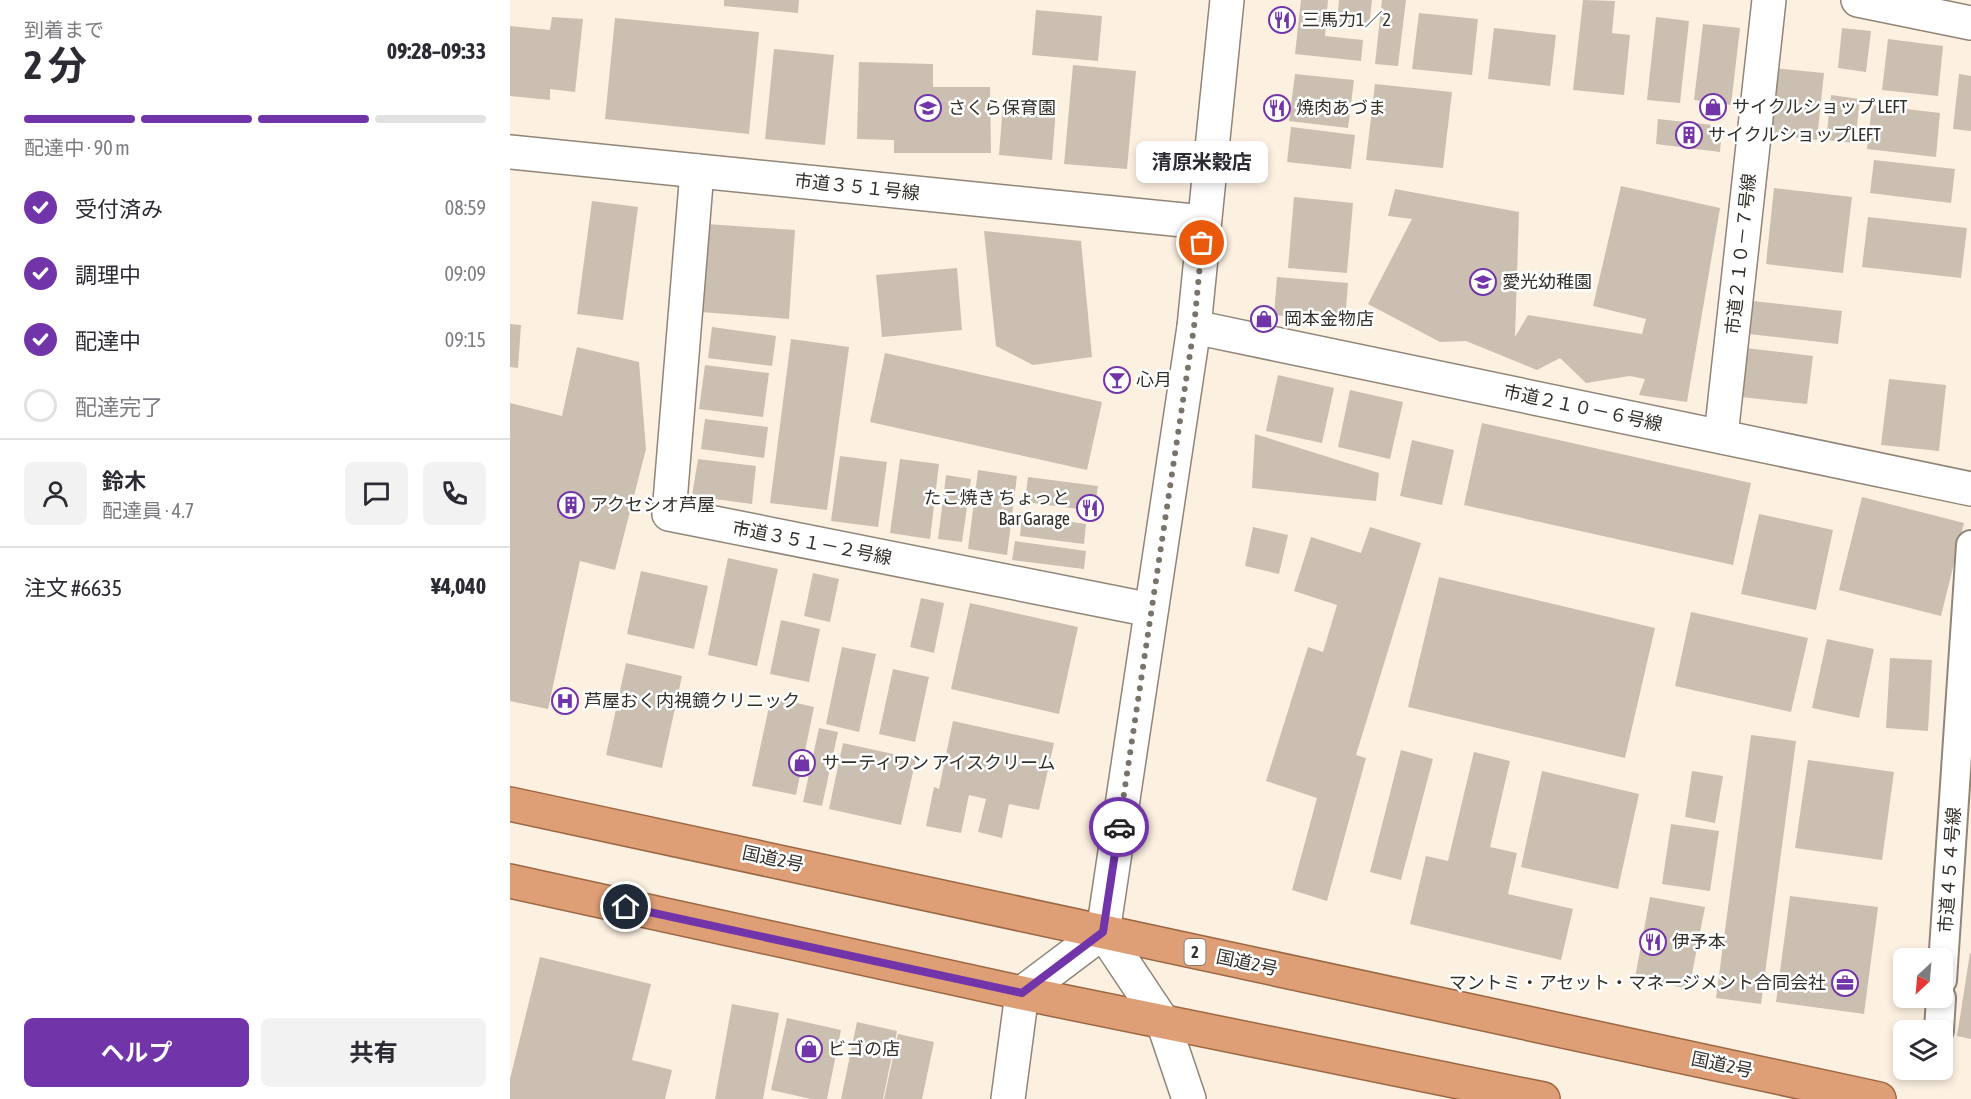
<!DOCTYPE html>
<html lang="ja">
<head>
<meta charset="utf-8">
<style>
	:root { --surface:#fff; --page:#f2f2f3; --text:#2b2b33; --muted:#7c7c81; --line:#e1e1e2; --accent:#7234a9 }
	body { margin:0; font-family:"Asap Condensed","Noto Sans JP",sans-serif; background:var(--page); color:var(--text); height:100vh; display:flex; flex-direction:column; font-size:22px; white-space:nowrap }
	* { box-sizing:border-box; margin:0 }
	p { font-size:20px; color:var(--muted) }
	.icon { flex:none; width:33px; height:33px; fill:none; stroke:currentColor; stroke-width:2; stroke-linecap:round; stroke-linejoin:round }
	.map { position:relative; flex:1; overflow:hidden }
	.drawer { display:flex; flex-direction:column; background:var(--surface); width:510px }
	.drawer>* { flex:none }
	.needle { width:39px; rotate:206deg }
	.tools { position:absolute; left:1383px; top:948px; display:grid; gap:12px }
	.tools a { display:grid; place-items:center; width:60px; height:60px; border-radius:9px; background:var(--surface); box-shadow:0 3px 9px #0003; font-size:30px }
	.pin { position:absolute; display:grid; place-items:center; width:51px; height:51px; color:#fff; margin:-26px; border:3px solid #fff; border-radius:50%; box-shadow:0 2px 6px #0007 }
	.courier { position:absolute; display:grid; place-items:center; width:60px; height:60px; margin:-30px; border:4px solid #7234a9; border-radius:50%; background:#fff; color:#222; box-shadow:0 2px 8px #0007 }
	.bubble { position:absolute; height:42px; border-radius:9px; background:var(--surface); box-shadow:0 3px 9px #0003; font-size:20px; font-weight:700; line-height:42px; text-align:center }
	.head em { font-style:normal; font-weight:700 }
	.head div { display:flex; flex-direction:column-reverse }
	.head { display:flex; align-items:center; justify-content:space-between; height:102px; padding:0 24px }
	h1 { font-size:39px; font-weight:700; line-height:45px }
	.bar { display:grid; grid-template-columns:repeat(4,1fr); gap:9px 6px; align-content:center; height:72px; padding:0 24px }
	.bar i { height:8px; border-radius:4px; background:var(--line) }
	.bar .active { background:var(--accent) }
	.bar p { grid-column:span 4 }
	.line { display:flex; align-items:center; gap:15px; padding:0 24px; border-top:2px solid var(--line) }
	.line div { flex:1 }
	.round { display:grid; place-items:center; flex:none; width:63px; height:63px; border-radius:9px; background:var(--page) }
	ol { padding:0 24px; list-style:none }
	li { display:flex; align-items:center; gap:18px; height:66px }
	li p { margin-inline-start:auto }
	li .icon { padding:6px; border-radius:50%; background:var(--accent); color:#fff; stroke-width:4 }
	li:last-child { color:var(--muted) }
	li i { width:33px; height:33px; border:3px solid var(--line); border-radius:50% }
	.button { display:flex; gap:12px; margin-top:auto; padding:12px 24px }
	.button a { flex:1; height:69px; border-radius:9px; background:var(--accent); color:#fff; font-size:24px; font-weight:700; line-height:69px; text-align:center }
	.button a+a { background:var(--page); color:var(--text) }
	main { display:flex; flex:1; min-height:0 }
	.map>svg:first-child { display:block }
	.building { fill:#cbbfb1 }
	.lines { fill:none; stroke-linecap:round; stroke-linejoin:round }
	.service-casing { stroke:#908577; stroke-width:32 }
	.minor-casing { stroke:#908577; stroke-width:36 }
	.tertiary-casing { stroke:#908577; stroke-width:36 }
	.trunk-casing { stroke:#9c6844; stroke-width:36 }
	.service { stroke:#fff; stroke-width:28 }
	.minor { stroke:#fff; stroke-width:33 }
	.tertiary { stroke:#fff; stroke-width:33 }
	.trunk { stroke:#de9e76; stroke-width:33 }
	.done { stroke:#797369; stroke-width:6; stroke-dasharray:0 10.8 }
	.route { stroke:#7234a9; stroke-width:8 }
	.labels { text-anchor:middle; stroke-width:5; stroke-linejoin:round; paint-order:stroke }
	.shield { fill:#fff; stroke:#706d69; stroke-width:1.5 }
	.shield-label { font-size:16px; font-weight:bold; fill:#332f29 }
	.poi-label { font-size:18px; fill:#332f29; stroke:#fff; text-anchor:start }
	.street-label { font-size:18px; fill:#332f29; stroke:#fff }
</style>
</head>
<body>
<main>
<section class="drawer">
<div class="head"><div><h1>2 分</h1><p>到着まで</p></div><em>09:28–09:33</em></div>
<div class="bar"><i class="active"></i><i class="active"></i><i class="active"></i><i></i><p>配達中 · 90 m</p></div>
<ol>
<li><svg class="icon" aria-label="check" viewBox="0 0 24 24"><path d="M5 12l5 5 9-10"/></svg>受付済み<p>08:59</p></li>
<li><svg class="icon" aria-label="check" viewBox="0 0 24 24"><path d="M5 12l5 5 9-10"/></svg>調理中<p>09:09</p></li>
<li><svg class="icon" aria-label="check" viewBox="0 0 24 24"><path d="M5 12l5 5 9-10"/></svg>配達中<p>09:15</p></li>
<li><i></i>配達完了</li>
</ol>
<div class="line" style="height:108px"><a class="round"><svg class="icon" aria-label="person" viewBox="0 0 24 24"><circle cx="12" cy="8" r="4"/><path d="M4 21q1-7 8-7t8 7"/></svg></a><div><b>鈴木</b><p>配達員 · 4.7</p></div><a class="round"><svg class="icon" aria-label="chat" viewBox="0 0 24 24"><path d="M4 5h16v11H9l-5 4z"/></svg></a><a class="round"><svg class="icon" aria-label="phone" viewBox="0 0 24 24"><path d="M5 4h4l2 5-3 2q2 4 5 5l2-3 5 2v4C11 20 4 13 5 4z"/></svg></a></div>
<div class="line" style="height:78px"><div>注文 #6635</div><b>¥4,040</b></div>
<div class="button"><a>ヘルプ</a><a>共有</a></div>
</section>
<div class="map">
<svg width="1461" height="1099" viewBox="0 0 1461 1099">
	<rect width="100%" height="100%" fill="#fcf0e1"/>
	<!-- building -->
	<g class="building">
		<polygon points="214,0 289,0 288,13 214,6"/>
		<polygon points="791,0 818,0 815,36 853,40 851,61 785,54"/>
		<polygon points="829,0 862,0 859,28 827,24"/>
		<polygon points="872,0 896,0 888,66 865,64"/>
		<polygon points="1073,0 1105,1 1102,33 1120,35 1114,95 1063,90"/>
		<polygon points="526,10 592,16 588,61 522,55"/>
		<polygon points="909,13 968,19 962,75 902,69"/>
		<polygon points="42,17 73,19 65,92 40,89 40,100 0,96 0,26 40,30"/>
		<polygon points="1146,17 1179,21 1170,103 1137,100"/>
		<polygon points="105,18 249,32 239,134 95,119"/>
		<polygon points="1193,24 1230,28 1221,105 1184,100"/>
		<polygon points="984,28 1046,35 1040,86 978,79"/>
		<polygon points="1332,28 1361,31 1356,72 1328,68"/>
		<polygon points="1378,39 1433,46 1428,96 1372,90"/>
		<polygon points="264,49 324,55 315,145 255,139"/>
		<polygon points="349,62 423,64 423,87 480,87 481,153 384,153 384,140 347,139"/>
		<polygon points="563,65 626,71 617,169 554,164"/>
		<polygon points="1264,68 1314,73 1307,140 1256,134"/>
		<polygon points="785,74 844,80 838,128 779,121"/>
		<polygon points="1449,74 1461,76 1461,131 1443,129"/>
		<polygon points="865,84 942,92 933,168 856,160"/>
		<polygon points="1321,95 1350,99 1345,143 1316,140"/>
		<polygon points="493,104 546,108 542,160 489,155"/>
		<polygon points="1362,105 1430,113 1426,157 1357,149"/>
		<polygon points="1148,119 1212,126 1210,152 1146,144"/>
		<polygon points="781,127 845,135 841,169 777,162"/>
		<polygon points="1364,160 1445,169 1441,203 1360,193"/>
		<polygon points="1111,186 1210,208 1177,402 1129,395 1135,379 1120,376 1076,383 1050,358 1027,370 956,341 930,342 858,304 902,219 878,216 885,189 1009,212 1005,337 1018,315 1132,334 1136,319 1083,306"/>
		<polygon points="1264,188 1342,197 1333,273 1256,264"/>
		<polygon points="784,197 843,203 837,273 778,268"/>
		<polygon points="82,201 128,207 113,320 67,314"/>
		<polygon points="1358,217 1457,228 1451,278 1352,267"/>
		<polygon points="197,224 285,230 279,319 191,312"/>
		<polygon points="474,231 571,241 582,357 523,365 486,346"/>
		<polygon points="447,268 452,330 372,337 366,275"/>
		<polygon points="767,277 838,283 835,322 764,315"/>
		<polygon points="1243,301 1332,311 1328,344 1239,334"/>
		<polygon points="0,324 11,325 8,368 0,367"/>
		<polygon points="202,327 266,336 262,366 198,358"/>
		<polygon points="281,339 339,347 317,510 260,503"/>
		<polygon points="67,347 129,362 136,449 105,570 70,561 38,709 0,701 0,403 52,416"/>
		<polygon points="1236,348 1303,356 1297,404 1231,397"/>
		<polygon points="375,353 592,402 577,470 360,422"/>
		<polygon points="195,365 259,373 253,417 189,409"/>
		<polygon points="768,375 824,388 812,443 756,431"/>
		<polygon points="1379,379 1436,385 1429,451 1371,445"/>
		<polygon points="840,390 893,402 880,459 828,447"/>
		<polygon points="195,419 258,427 254,458 191,449"/>
		<polygon points="972,423 1241,483 1223,565 954,505"/>
		<polygon points="745,434 869,473 866,501 742,488"/>
		<polygon points="902,440 944,450 932,505 890,496"/>
		<polygon points="330,456 377,462 368,527 321,521"/>
		<polygon points="188,459 246,466 242,504 182,496"/>
		<polygon points="390,459 429,464 420,539 380,533"/>
		<polygon points="468,470 507,476 497,555 458,549"/>
		<polygon points="436,475 461,479 452,542 428,539"/>
		<polygon points="518,477 588,486 584,511 515,502"/>
		<polygon points="1352,497 1454,523 1431,616 1329,590"/>
		<polygon points="1249,514 1323,530 1306,610 1231,594"/>
		<polygon points="512,515 576,524 574,544 510,536"/>
		<polygon points="743,527 778,535 769,574 735,566"/>
		<polygon points="860,527 911,543 846,755 856,758 817,901 782,890 807,798 756,781 798,647 813,652 827,605 784,591 801,537 851,553"/>
		<polygon points="505,541 576,551 574,569 502,560"/>
		<polygon points="218,558 268,569 247,666 198,655"/>
		<polygon points="131,571 198,586 184,649 117,634"/>
		<polygon points="303,573 329,579 320,622 294,616"/>
		<polygon points="929,577 1145,628 1115,758 898,707"/>
		<polygon points="411,598 434,603 424,653 400,647"/>
		<polygon points="460,603 568,627 549,714 441,689"/>
		<polygon points="1181,612 1298,638 1281,712 1165,686"/>
		<polygon points="271,620 310,629 299,682 260,674"/>
		<polygon points="1317,639 1364,649 1349,718 1302,708"/>
		<polygon points="332,647 366,654 349,732 316,724"/>
		<polygon points="1380,658 1422,660 1418,731 1376,728"/>
		<polygon points="116,663 172,676 152,768 96,755"/>
		<polygon points="383,669 419,677 405,742 369,734"/>
		<polygon points="261,697 304,707 286,795 242,786"/>
		<polygon points="443,721 544,743 529,810 499,804 492,838 468,832 476,799 459,795 451,833 416,826 424,787 429,789"/>
		<polygon points="309,728 328,732 312,806 293,802"/>
		<polygon points="1241,735 1286,741 1251,1004 1206,998"/>
		<polygon points="333,743 406,759 391,825 319,809"/>
		<polygon points="891,750 923,759 891,880 860,872"/>
		<polygon points="964,752 1000,761 980,847 1007,853 998,894 1063,909 1051,960 900,924 916,856 938,861"/>
		<polygon points="1298,760 1384,772 1372,860 1285,848"/>
		<polygon points="1032,771 1129,794 1108,889 1011,867"/>
		<polygon points="1182,771 1213,776 1205,823 1175,817"/>
		<polygon points="1161,824 1209,831 1200,891 1152,884"/>
		<polygon points="1280,896 1368,907 1354,1014 1266,1002"/>
		<polygon points="1140,897 1195,907 1179,989 1125,978"/>
		<polygon points="1460,953 1461,954 1461,1039 1447,1036"/>
		<polygon points="30,957 141,984 122,1060 162,1070 155,1099 0,1099 0,1079"/>
		<polygon points="222,1004 269,1013 253,1099 205,1099"/>
		<polygon points="277,1018 331,1030 317,1099 301,1099 261,1090"/>
		<polygon points="347,1022 387,1031 373,1099 331,1099"/>
		<polygon points="388,1034 424,1042 412,1099 374,1099"/>
	</g>
	<g class="lines">
		<defs>
			<g id="service">
				<polyline points="1432,980 1461,545"/>
				<polyline points="1429,1030 1431,998"/>
			</g>
			<g id="minor">
				<polyline points="1348,0 1461,23"/>
				<polyline points="0,152 693,222"/>
				<polyline points="187,171 159,514 641,610"/>
				<polyline points="684,327 1461,489"/>
				<polyline points="1211,436 1259,0"/>
				<polyline points="498,1099 512,993 593,932"/>
			</g>
			<polyline id="tertiary" points="679,1099 653,1022 593,932 684,327 717,0"/>
			<g id="trunk">
				<polyline points="0,804 1369,1099"/>
				<polyline points="0,881 512,993 1033,1099"/>
			</g>
		</defs>
		<!-- service casing -->
		<use href="#service" class="service-casing"/>
		<!-- minor casing -->
		<use href="#minor" class="minor-casing"/>
		<!-- tertiary casing -->
		<use href="#tertiary" class="tertiary-casing"/>
		<!-- trunk casing -->
		<use href="#trunk" class="trunk-casing"/>
		<!-- service -->
		<use href="#service" class="service"/>
		<!-- minor -->
		<use href="#minor" class="minor"/>
		<!-- tertiary -->
		<use href="#tertiary" class="tertiary"/>
		<!-- trunk -->
		<use href="#trunk" class="trunk"/>
	</g>
	<g class="lines">
		<!-- done -->
		<polyline class="done" points="609,827 684,327 692,243"/>
		<!-- route -->
		<polyline class="route" points="116,907 512,993 593,932 609,827"/>
	</g>
	<!-- icons -->
	<defs>
		<symbol id="restaurant-ring" viewBox="-11 -11 22 22"><circle r="9.5" fill="#fff" stroke="#7234a9" stroke-width="1.5"/><path d="M-5-6h1v4h1v-4h1v4h1v-4h1v5L-1.5 .5V6h-2V.5L-5-1ZM5-6V6H3V1.5H1.5Q1.5-4 5-6Z" fill="#7234a9"/></symbol>
		<symbol id="shop-ring" viewBox="-11 -11 22 22"><circle r="9.5" fill="#fff" stroke="#7234a9" stroke-width="1.5"/><path d="M-5-2.5h2.3a2.7 3.5 0 0 1 5.4 0H5L5.5 6h-11ZM-1.5-2.5h3a1.5 2.3 0 0 0-3 0Z" fill="#7234a9"/></symbol>
		<symbol id="school-ring" viewBox="-11 -11 22 22"><circle r="9.5" fill="#fff" stroke="#7234a9" stroke-width="1.5"/><path d="M0-5L7-2L0 1L-7-2ZM-4 1L0 2.5L4 1V4Q0 6-4 4Z" fill="#7234a9"/></symbol>
		<symbol id="building-ring" viewBox="-11 -11 22 22"><circle r="9.5" fill="#fff" stroke="#7234a9" stroke-width="1.5"/><path d="M-4-6H4V6H1V3H-1V6H-4ZM-2.5-4.3h1.7v1.8h-1.7ZM.8-4.3h1.7v1.8H.8ZM-2.5-1h1.7V.8h-1.7ZM.8-1h1.7V.8H.8Z" fill="#7234a9"/></symbol>
		<symbol id="bar-ring" viewBox="-11 -11 22 22"><circle r="9.5" fill="#fff" stroke="#7234a9" stroke-width="1.5"/><path d="M-6-5H6L.8 .8V4.5H3.5V6h-7V4.5H-.8V.8Z" fill="#7234a9"/></symbol>
		<symbol id="hospital-ring" viewBox="-11 -11 22 22"><circle r="9.5" fill="#fff" stroke="#7234a9" stroke-width="1.5"/><path d="M-5-5h3v3.5h4V-5h3V5h-3V1.5h-4V5h-3Z" fill="#7234a9"/></symbol>
		<symbol id="office-ring" viewBox="-11 -11 22 22"><circle r="9.5" fill="#fff" stroke="#7234a9" stroke-width="1.5"/><path d="M-6-3h4V-5.5h4V-3h4V5H-6ZM-1-4.5V-3h2v-1.5ZM-6 0V1H6V0Z" fill="#7234a9"/></symbol>
	</defs>
	<g fill-rule="evenodd">
		<use href="#restaurant-ring" x="757" y="5" width="30" height="30"/>
		<use href="#shop-ring" x="1188" y="92" width="30" height="30"/>
		<use href="#school-ring" x="403" y="93" width="30" height="30"/>
		<use href="#restaurant-ring" x="752" y="93" width="30" height="30"/>
		<use href="#building-ring" x="1164" y="120" width="30" height="30"/>
		<use href="#school-ring" x="958" y="267" width="30" height="30"/>
		<use href="#shop-ring" x="739" y="304" width="30" height="30"/>
		<use href="#bar-ring" x="592" y="365" width="30" height="30"/>
		<use href="#building-ring" x="46" y="490" width="30" height="30"/>
		<use href="#restaurant-ring" x="565" y="493" width="30" height="30"/>
		<use href="#hospital-ring" x="40" y="686" width="30" height="30"/>
		<use href="#shop-ring" x="277" y="748" width="30" height="30"/>
		<use href="#restaurant-ring" x="1128" y="927" width="30" height="30"/>
		<use href="#office-ring" x="1320" y="968" width="30" height="30"/>
		<use href="#shop-ring" x="284" y="1034" width="30" height="30"/>
	</g>
	<g class="labels">
		<!-- shield labels -->
		<rect class="shield" x="674.5" y="939" width="21" height="26" rx="4.5"/>
		<g class="shield-label">
			<text x="685" y="958">2</text>
		</g>
		<!-- poi labels -->
		<g class="poi-label">
			<text x="792" y="26">三馬力1／2</text>
			<text x="1222" y="113">サイクルショップ LEFT</text>
			<text x="438" y="114">さくら保育園</text>
			<text x="786" y="114">焼肉あづま</text>
			<text x="1198" y="141">サイクルショップLEFT</text>
			<text x="992" y="288">愛光幼稚園</text>
			<text x="774" y="325">岡本金物店</text>
			<text x="626" y="386">心月</text>
			<text x="560" y="504" text-anchor="end">たこ焼き ちょっと<tspan x="560" dy="21">Bar Garage</tspan></text>
			<text x="80" y="511">アクセシオ芦屋</text>
			<text x="74" y="707">芦屋おく内視鏡クリニック</text>
			<text x="312" y="769">サーティワン アイスクリーム</text>
			<text x="1162" y="948">伊予本</text>
			<text x="1316" y="989" text-anchor="end">マントミ・アセット・マネージメント合同会社</text>
			<text x="318" y="1055">ビゴの店</text>
		</g>
		<!-- street labels -->
		<g class="street-label">
			<text transform="translate(347 187) rotate(6)" y="6">市道３５１号線</text>
			<text transform="translate(1231 254) rotate(-84)" y="6">市道２１０－７号線</text>
			<text transform="translate(1073 408) rotate(12)" y="6">市道２１０－６号線</text>
			<text transform="translate(302 543) rotate(11)" y="6">市道３５１－２号線</text>
			<text transform="translate(263 859) rotate(12)" y="6">国道2号</text>
			<text transform="translate(1440 870) rotate(-86)" y="6">市道４５４号線</text>
			<text transform="translate(737 963) rotate(12)" y="6">国道2号</text>
			<text transform="translate(1212 1065) rotate(12)" y="6">国道2号</text>
		</g>
	</g>
</svg>
<div class="tools">
<a><svg class="needle" viewBox="-14 -14 28 28"><path d="M0-13l5 13h-10z" fill="#e53935"/><path d="M0 13l5-13h-10z" fill="#7c7c81"/></svg></a>
<a><svg class="icon" aria-label="layers" viewBox="0 0 24 24"><path d="M12 4l9 5-9 5-9-5zM3 14l9 5 9-5"/></svg></a>
</div>
<div class="pin" style="left:692px;top:243px;background:#ea580c"><svg class="icon" aria-label="bag" viewBox="0 0 24 24"><path d="M5 8h14l-1 12H6zM9 8a3 3 0 0 1 6 0"/></svg></div>
<div class="pin" style="left:116px;top:907px;background:#1f2937"><svg class="icon" aria-label="home" viewBox="0 0 24 24"><path d="M3 11l9-7 9 7M6 9v11h12V9"/></svg></div>
<div class="courier" style="left:609px;top:827px"><svg class="icon" aria-label="car" viewBox="0 0 24 24"><path d="M5 17H2v-5l4-1 3-4h7l3 4 3 1v5h-3M9 17h6M6 11h13"/><circle cx="7" cy="17" r="2"/><circle cx="17" cy="17" r="2"/></svg></div>
<div class="bubble" style="left:626px;top:141px;width:132px">清原米穀店</div>
</div>
</main>
</body>
</html>
